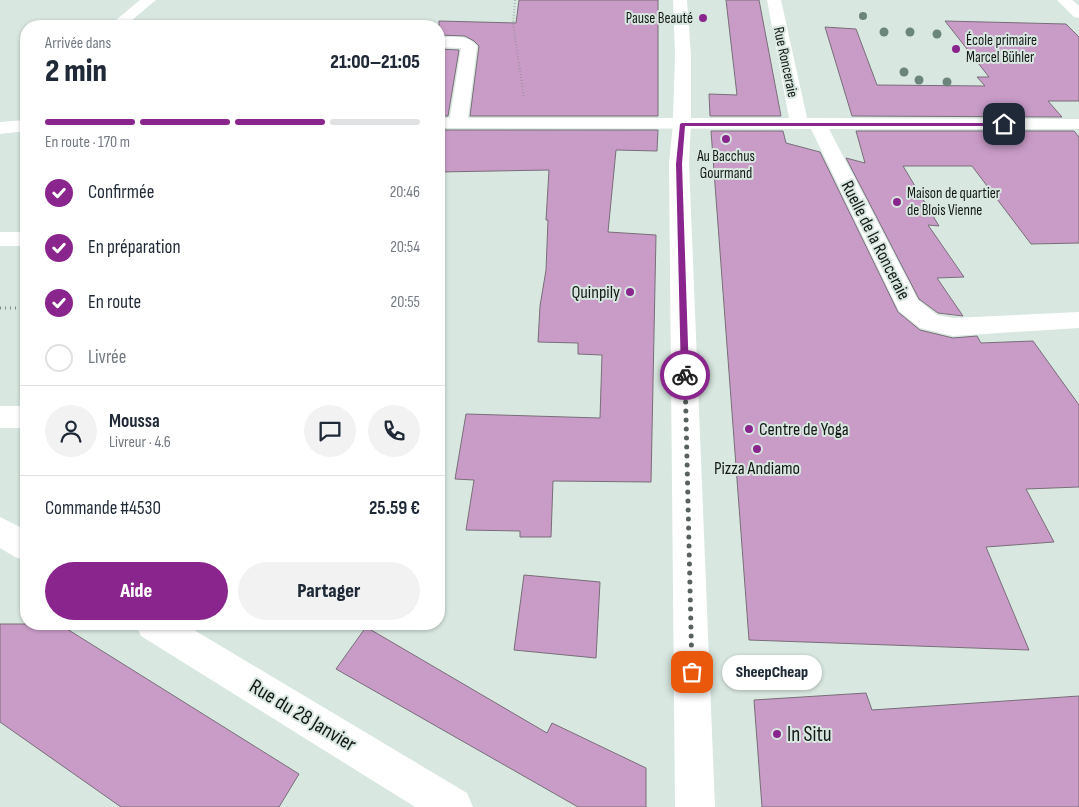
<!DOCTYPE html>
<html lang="fr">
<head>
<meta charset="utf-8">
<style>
	:root { --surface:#fff; --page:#f2f2f3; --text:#1f2937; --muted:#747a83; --line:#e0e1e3; --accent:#89258c }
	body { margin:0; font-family:"Sofia Sans Condensed",sans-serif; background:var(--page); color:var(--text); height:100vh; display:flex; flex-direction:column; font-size:19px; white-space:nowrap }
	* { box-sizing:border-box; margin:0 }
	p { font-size:16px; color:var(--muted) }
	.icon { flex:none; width:28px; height:28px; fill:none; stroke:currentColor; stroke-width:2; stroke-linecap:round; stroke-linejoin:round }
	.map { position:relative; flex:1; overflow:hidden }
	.panel { position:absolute; left:20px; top:20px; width:425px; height:610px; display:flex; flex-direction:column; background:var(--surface); border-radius:20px; box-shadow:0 1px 4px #0004 }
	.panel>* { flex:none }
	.pin { position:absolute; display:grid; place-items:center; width:42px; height:42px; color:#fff; margin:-21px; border-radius:10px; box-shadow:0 2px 8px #0006 }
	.courier { position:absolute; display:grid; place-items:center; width:50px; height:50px; margin:-25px; border:4px solid #89258c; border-radius:50%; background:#fff; color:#222; box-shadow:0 1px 6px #0007 }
	.bubble { position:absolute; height:35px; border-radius:18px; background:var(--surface); box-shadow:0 1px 4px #0004; font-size:16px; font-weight:800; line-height:35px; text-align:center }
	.summary em { font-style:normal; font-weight:800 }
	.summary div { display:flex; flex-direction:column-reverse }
	.summary { display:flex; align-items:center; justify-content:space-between; height:85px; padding:0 25px }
	h1 { font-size:32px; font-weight:800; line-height:38px }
	.bar { display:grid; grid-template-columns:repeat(4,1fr); gap:8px 5px; align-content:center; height:60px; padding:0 25px }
	.bar i { height:6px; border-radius:4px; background:var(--line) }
	.bar .on { background:var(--accent) }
	.bar p { grid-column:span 4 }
	.line { display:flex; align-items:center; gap:12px; padding:0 25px; border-top:1px solid var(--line) }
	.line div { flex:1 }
	.round { display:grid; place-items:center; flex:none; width:52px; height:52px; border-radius:26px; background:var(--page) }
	ol { padding:0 25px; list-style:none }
	li { display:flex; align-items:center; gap:15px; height:55px }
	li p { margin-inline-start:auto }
	li .icon { padding:5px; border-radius:50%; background:var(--accent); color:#fff; stroke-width:4 }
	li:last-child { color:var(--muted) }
	li i { width:28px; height:28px; border:2px solid var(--line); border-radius:50% }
	.primary-button { display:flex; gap:10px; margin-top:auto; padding:10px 25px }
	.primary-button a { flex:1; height:58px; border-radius:30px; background:var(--accent); color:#fff; font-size:20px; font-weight:800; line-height:58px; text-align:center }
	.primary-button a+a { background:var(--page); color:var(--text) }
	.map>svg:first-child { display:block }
	.building { fill:#c99cc8; stroke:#786e78 }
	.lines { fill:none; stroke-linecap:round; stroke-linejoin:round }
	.path-far1 { stroke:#818c87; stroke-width:2; stroke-dasharray:0.5 2.5; stroke-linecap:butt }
	.path { stroke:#818c87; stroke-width:3; stroke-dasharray:1 4; stroke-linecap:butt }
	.minor { fill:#fff; fill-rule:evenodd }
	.major { fill:#fff; fill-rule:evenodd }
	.tree { fill:#6c857b }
	.route { fill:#89258c }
	.done { stroke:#59615d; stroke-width:5; stroke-dasharray:0 9 }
	.poi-dot { fill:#89258c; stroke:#d8e7e0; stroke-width:2 }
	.labels { text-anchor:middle; stroke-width:4; stroke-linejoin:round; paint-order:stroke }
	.far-poi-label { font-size:15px; fill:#141917; stroke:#d8e7e0; text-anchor:start }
	.far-street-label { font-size:15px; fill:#141917; stroke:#d8e7e0 }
	.street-label { font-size:18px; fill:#141917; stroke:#d8e7e0 }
	.poi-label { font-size:18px; fill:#141917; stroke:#d8e7e0; text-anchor:end }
	.near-street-label { font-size:21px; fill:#141917; stroke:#d8e7e0 }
	.near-poi-label { font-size:21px; fill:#141917; stroke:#d8e7e0; text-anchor:start }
</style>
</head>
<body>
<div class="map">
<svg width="1079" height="807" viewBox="0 0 1079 807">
	<rect width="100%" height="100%" fill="#d8e7e0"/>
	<!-- building -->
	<g class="building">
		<polygon points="519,0 658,0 658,116 470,116 479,46 474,41 465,36 439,35 439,21 516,23"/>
		<polygon points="726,0 759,0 781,116 710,116 709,94 737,95"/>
		<polygon points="945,21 1066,24 1079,37 1079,101 1048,101 1062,117 852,116 825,27 856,29 877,85 985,86 977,77 989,77"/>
		<polygon points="439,49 459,50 448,116 439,116"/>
		<polygon points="439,130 658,130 657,151 616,150 608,232 656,235 651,482 553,481 551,537 520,537 520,531 466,530 474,480 455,479 466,414 600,418 602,355 578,354 578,343 538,342 540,306 546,270 548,220 546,220 549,170 439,172"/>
		<polygon points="711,131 783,131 786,143 820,152 898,312 920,330 953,338 977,336 981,343 1033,341 1079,405 1079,487 1026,489 1054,542 986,547 1029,650 749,640"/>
		<polygon points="856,131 1074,131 1079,137 1079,243 1031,244 972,166 903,166 939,226 928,225 964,277 937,278 963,316 938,313 919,299 846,158 865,163"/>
		<polygon points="524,575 600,582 596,658 514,650"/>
		<polygon points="0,624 59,624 299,774 279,807 121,807 0,722"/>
		<polygon points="366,627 547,733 552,723 646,768 646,807 578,807 336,669"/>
		<polygon points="866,693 872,710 1079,696 1079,807 762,807 754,700"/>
	</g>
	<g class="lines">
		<!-- path-far1 -->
		<polyline class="path-far1" points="515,0 513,23 524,98"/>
		<!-- path -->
		<polyline class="path" points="0,308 26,308"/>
		<!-- minor -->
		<g class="minor">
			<polygon points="140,0 156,0 125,26 109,26"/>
			<path d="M673,0H687L691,55V118H789L767,0H781L807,118L1079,119V129H829L918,300L937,315L953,318L1079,312V328L953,336L920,328L899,311L896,305L811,129L439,128V118H450L461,48L439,47V37C452,37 468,34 477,46L468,118H673L675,55Z"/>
			<polygon points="1057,0 1072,0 1079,6 1079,18 1074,17"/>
			<polygon points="26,120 26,131 0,134 0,122"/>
			<rect x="0" y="232" width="26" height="14"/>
			<rect x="0" y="406" width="26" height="22"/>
			<polygon points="0,517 26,530 26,561 15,557 0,548"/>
			<polygon points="136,624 184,624 467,793 473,807 415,807 141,636"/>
		</g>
		<!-- major -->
		<polygon class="major" points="682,119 688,120 691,124 689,163 715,807 675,807 669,163 673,124 676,120"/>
	</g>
	<!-- trees -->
	<g class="tree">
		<circle cx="863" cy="16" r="4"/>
		<circle cx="884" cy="32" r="4.5"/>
		<circle cx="910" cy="32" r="4.5"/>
		<circle cx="937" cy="34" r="4.5"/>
		<circle cx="904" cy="72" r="4.5"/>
		<circle cx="919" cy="80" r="4.5"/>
		<circle cx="947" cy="82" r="4.5"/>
	</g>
	<!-- route -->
	<polygon class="route" points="682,123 1004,123 1007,124 1004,126 685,126 682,164 689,375 685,378 681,375 676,164 680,124"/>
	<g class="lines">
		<!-- done -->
		<polyline class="done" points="685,375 692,672"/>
	</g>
	<!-- markers -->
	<g class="poi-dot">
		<circle cx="703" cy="18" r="5"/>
		<circle cx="956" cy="49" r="5"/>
		<circle cx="726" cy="139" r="5"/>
		<circle cx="897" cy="202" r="5"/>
		<circle cx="630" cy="292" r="5"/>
		<circle cx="749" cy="429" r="5"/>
		<circle cx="757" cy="449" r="5"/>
		<circle cx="777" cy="734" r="5"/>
	</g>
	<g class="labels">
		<!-- far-poi labels -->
		<g class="far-poi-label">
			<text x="693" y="23" text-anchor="end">Pause Beauté</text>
			<text x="966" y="45">École primaire<tspan x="966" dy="17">Marcel Bühler</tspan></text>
			<text x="726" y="161" text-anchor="middle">Au Bacchus<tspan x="726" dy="17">Gourmand</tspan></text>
			<text x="907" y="198">Maison de quartier<tspan x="907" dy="17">de Blois Vienne</tspan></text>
		</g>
		<!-- far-street labels -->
		<g class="far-street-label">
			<text transform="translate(786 62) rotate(78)" y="5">Rue Ronceraie</text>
		</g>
		<!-- street labels -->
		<g class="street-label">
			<text transform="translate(876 240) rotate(63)" y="6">Ruelle de la Ronceraie</text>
		</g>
		<!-- poi labels -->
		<g class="poi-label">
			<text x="620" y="298">Quinpily</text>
			<text x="759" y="435" text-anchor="start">Centre de Yoga</text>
			<text x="757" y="474" text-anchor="middle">Pizza Andiamo</text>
		</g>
		<!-- near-street labels -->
		<g class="near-street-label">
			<text transform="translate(303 715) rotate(31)" y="7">Rue du 28 Janvier</text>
		</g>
		<!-- near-poi labels -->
		<g class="near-poi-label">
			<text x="787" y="741">In Situ</text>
		</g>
	</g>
</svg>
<div class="pin" style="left:692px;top:672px;background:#ea580c"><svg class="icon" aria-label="bag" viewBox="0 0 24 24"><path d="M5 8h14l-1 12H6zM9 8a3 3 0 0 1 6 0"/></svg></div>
<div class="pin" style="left:1004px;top:124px;background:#1f2937"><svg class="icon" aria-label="home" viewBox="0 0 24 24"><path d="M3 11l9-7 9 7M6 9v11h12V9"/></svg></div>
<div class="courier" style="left:685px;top:375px"><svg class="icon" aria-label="bike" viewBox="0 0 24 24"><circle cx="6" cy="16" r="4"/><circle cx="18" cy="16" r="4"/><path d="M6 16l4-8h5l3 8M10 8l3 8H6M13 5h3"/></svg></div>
<div class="bubble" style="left:722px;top:655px;width:100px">SheepCheap</div>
<section class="panel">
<div class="summary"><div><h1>2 min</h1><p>Arrivée dans</p></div><em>21:00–21:05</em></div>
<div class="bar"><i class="on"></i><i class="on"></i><i class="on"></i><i></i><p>En route · 170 m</p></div>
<ol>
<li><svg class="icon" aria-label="check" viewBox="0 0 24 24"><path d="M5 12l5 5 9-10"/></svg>Confirmée<p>20:46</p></li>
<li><svg class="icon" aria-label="check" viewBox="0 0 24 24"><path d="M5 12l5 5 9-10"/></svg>En préparation<p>20:54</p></li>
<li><svg class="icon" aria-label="check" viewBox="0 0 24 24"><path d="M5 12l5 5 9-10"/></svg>En route<p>20:55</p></li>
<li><i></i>Livrée</li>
</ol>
<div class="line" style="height:90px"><a class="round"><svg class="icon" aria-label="person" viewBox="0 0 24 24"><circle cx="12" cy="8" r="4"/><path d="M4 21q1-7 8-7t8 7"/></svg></a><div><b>Moussa</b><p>Livreur · 4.6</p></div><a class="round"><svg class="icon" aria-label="chat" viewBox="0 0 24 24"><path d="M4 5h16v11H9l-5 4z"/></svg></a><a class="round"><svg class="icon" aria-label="phone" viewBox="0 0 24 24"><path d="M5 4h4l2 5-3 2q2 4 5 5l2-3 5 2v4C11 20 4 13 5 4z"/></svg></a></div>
<div class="line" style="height:65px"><div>Commande #4530</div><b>25.59 €</b></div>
<div class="primary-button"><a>Aide</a><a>Partager</a></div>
</section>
</div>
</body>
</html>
